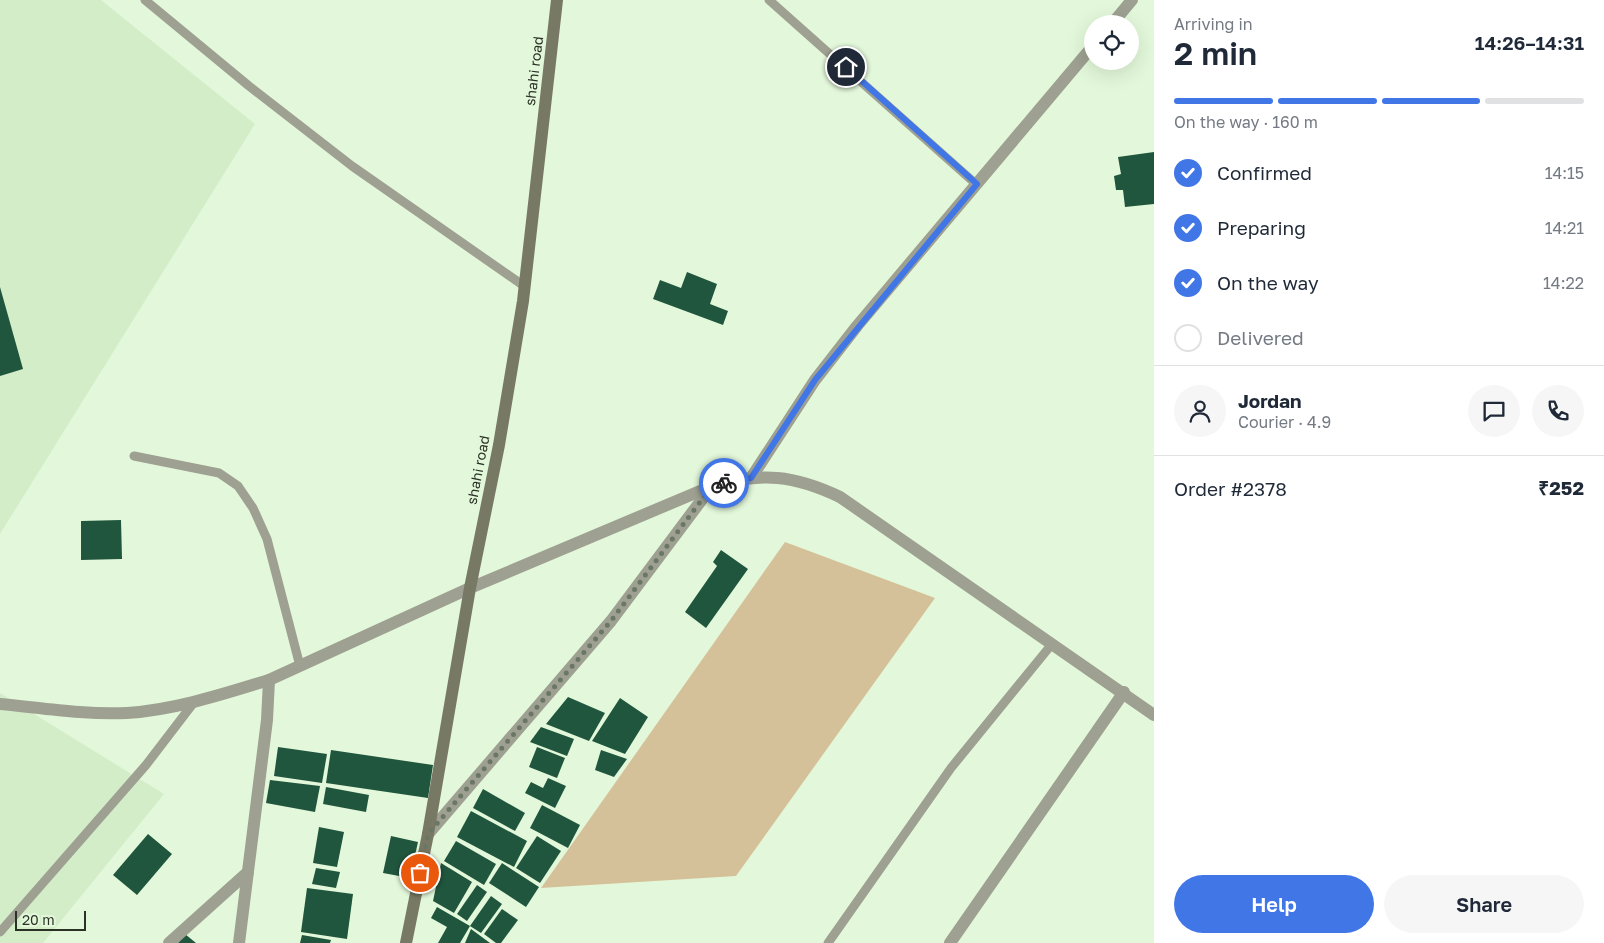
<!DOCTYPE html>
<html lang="en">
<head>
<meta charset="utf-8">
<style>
	:root { --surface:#fff; --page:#f6f6f7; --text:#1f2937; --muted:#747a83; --line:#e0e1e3; --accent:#4176e6 }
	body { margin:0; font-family:"Golos Text",sans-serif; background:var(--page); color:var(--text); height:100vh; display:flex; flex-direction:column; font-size:19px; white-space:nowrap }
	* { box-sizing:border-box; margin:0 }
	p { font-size:16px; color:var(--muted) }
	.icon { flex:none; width:28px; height:28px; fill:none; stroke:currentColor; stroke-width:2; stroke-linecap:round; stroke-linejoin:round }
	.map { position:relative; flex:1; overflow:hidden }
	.details { display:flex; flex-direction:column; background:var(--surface); width:450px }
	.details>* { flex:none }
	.controls { position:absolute; left:1084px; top:15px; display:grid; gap:10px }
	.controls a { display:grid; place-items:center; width:55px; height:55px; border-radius:50%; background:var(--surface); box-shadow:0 5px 20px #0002; font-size:25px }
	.scale { position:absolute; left:15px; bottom:12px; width:71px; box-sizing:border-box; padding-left:5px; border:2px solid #2a3226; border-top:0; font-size:14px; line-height:18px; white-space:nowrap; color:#2a3226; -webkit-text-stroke:4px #e3f8da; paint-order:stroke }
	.pin { position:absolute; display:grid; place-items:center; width:42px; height:42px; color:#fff; margin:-21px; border:2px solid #fff; border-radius:50%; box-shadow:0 1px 5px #0007 }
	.courier { position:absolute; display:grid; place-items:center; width:50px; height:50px; margin:-25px; border:4px solid #4176e6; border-radius:50%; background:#fff; color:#222; box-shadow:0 1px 6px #0007 }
	.head em { font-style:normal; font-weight:600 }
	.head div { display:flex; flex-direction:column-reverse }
	.head { display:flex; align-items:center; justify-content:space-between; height:85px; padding:0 20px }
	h1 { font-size:32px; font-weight:600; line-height:38px }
	.bar { display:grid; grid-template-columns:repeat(4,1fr); gap:8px 5px; align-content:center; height:60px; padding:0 20px }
	.bar i { height:6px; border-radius:4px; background:var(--line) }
	.bar .current { background:var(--accent) }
	.bar p { grid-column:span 4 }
	.line { display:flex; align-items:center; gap:12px; padding:0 20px; border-top:1px solid var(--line) }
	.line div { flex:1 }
	.round { display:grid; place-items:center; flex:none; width:52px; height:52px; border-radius:26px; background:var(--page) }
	ol { padding:0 20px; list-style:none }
	li { display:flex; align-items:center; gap:15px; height:55px }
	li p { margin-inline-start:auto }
	li .icon { padding:5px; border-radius:50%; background:var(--accent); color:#fff; stroke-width:4 }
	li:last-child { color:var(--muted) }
	li i { width:28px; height:28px; border:2px solid var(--line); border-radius:50% }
	.primary-button { display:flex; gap:10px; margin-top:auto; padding:10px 20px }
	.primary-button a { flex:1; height:58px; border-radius:30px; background:var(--accent); color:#fff; font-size:20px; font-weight:600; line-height:58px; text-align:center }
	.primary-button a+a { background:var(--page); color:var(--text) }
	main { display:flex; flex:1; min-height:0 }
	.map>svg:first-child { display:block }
	.built { fill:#d4edc9 }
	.green { fill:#d5c199 }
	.building { fill:#21563e }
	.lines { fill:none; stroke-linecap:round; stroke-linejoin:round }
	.lane { stroke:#9ea092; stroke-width:9 }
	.street { stroke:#9ea092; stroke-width:12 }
	.secondary { stroke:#787965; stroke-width:12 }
	.done { stroke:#6b7765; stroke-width:5; stroke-dasharray:0 9 }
	.route { stroke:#4176e6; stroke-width:6 }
	.labels { text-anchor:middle; stroke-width:5; stroke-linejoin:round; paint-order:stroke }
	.street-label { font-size:14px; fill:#2a3226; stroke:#e3f8da }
</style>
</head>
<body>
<main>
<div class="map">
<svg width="1154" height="943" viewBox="0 0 1154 943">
	<rect width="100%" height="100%" fill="#e3f8da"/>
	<!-- built -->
	<g class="built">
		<polygon points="0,0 101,0 255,124 0,534"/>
		<polygon points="0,693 164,794 43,943 0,943"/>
	</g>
	<!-- green -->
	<polygon class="green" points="785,542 935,598 736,876 541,888"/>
	<!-- building -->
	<g class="building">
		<polygon points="1154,152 1154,204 1125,207 1123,190 1116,190 1114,176 1121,174 1118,157"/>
		<polygon points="687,272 717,284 710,304 728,311 723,325 653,299 660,280 681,288"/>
		<polygon points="0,287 23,369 0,376"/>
		<polygon points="121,520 122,559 81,560 81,521"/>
		<polygon points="721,550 748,569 706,628 685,612 717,566 713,562"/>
		<polygon points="568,697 605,713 589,741 546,724"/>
		<polygon points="620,698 648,717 625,754 592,741"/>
		<polygon points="541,727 574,739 567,756 530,742"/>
		<polygon points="278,747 327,754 322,783 274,776"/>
		<polygon points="537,747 565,758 557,778 529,767"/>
		<polygon points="331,750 433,765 428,798 326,783"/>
		<polygon points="601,750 627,759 614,777 595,770"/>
		<polygon points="548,778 566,786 555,808 525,793 531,782 543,788"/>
		<polygon points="270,780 320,786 315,812 266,803"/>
		<polygon points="326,787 369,795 366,812 323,804"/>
		<polygon points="483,789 525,813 515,831 473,808"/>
		<polygon points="542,805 580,825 568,848 530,828"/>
		<polygon points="471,811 527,841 514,867 457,837"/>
		<polygon points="319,827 344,832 337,867 313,863"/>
		<polygon points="148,834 172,854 137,895 113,875"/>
		<polygon points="391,836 418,842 410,878 383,873"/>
		<polygon points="537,836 561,851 540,883 516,868"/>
		<polygon points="456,841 496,864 484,885 444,861"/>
		<polygon points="441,863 472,882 454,913 433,901"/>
		<polygon points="502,863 539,887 526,907 489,883"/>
		<polygon points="316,868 340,872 336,888 312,884"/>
		<polygon points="477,885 487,892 467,921 457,914"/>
		<polygon points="307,888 353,894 347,939 301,932"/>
		<polygon points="491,896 502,904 481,933 470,926"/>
		<polygon points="437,907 470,926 460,943 438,943 447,927 431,918"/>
		<polygon points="502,909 518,920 501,943 496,943 484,934"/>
		<polygon points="471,929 490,943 465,943"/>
		<polygon points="185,934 196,943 178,943"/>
		<polygon points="302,935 331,940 330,943 300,943"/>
	</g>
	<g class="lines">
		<!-- lane -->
		<g class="lane">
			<polyline points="145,0 249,86 352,166 524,286"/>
			<polyline points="769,0 977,185"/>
			<polyline points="134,456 219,473 238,486 253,508 267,539 300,666"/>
			<polyline points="0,932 146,765 195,701"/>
			<polyline points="828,943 951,768 1052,644"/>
		</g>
		<!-- street -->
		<g class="street">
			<polyline points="1112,24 1132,0"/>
			<polyline points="751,478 815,380 857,326 1092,47"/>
			<path d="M0,704C42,708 85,715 127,713C175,710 223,694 269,680L470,588L712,486C762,472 794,475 840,497L1154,715"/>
			<polyline points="428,834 611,621 712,486"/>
			<polyline points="169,943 248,872"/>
			<polyline points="239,943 267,720 269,680"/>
			<polyline points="950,943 1124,692"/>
		</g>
		<!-- secondary -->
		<polyline class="secondary" points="406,943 428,834 470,588 499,445 523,301 557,0"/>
	</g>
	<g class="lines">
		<!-- done -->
		<polyline class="done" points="420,873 428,834 611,621 712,486 724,483"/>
		<!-- route -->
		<polyline class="route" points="724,483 751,478 815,380 977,184 846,67"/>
	</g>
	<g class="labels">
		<!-- street labels -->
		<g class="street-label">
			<text transform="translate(534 71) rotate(-83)" y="5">shahi road</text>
			<text transform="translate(478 470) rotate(-79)" y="5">shahi road</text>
		</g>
	</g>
</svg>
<div class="controls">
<a><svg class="icon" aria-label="locate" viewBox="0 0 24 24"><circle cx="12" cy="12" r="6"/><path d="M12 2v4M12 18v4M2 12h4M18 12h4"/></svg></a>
</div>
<div class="scale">20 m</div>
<div class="pin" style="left:420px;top:873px;background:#ea580c"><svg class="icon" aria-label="bag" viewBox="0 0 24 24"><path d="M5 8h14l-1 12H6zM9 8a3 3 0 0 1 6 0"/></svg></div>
<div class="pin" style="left:846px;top:67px;background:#1f2937"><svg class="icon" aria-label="home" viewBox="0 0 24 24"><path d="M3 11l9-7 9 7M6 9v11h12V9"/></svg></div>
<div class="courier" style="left:724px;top:483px"><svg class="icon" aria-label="bike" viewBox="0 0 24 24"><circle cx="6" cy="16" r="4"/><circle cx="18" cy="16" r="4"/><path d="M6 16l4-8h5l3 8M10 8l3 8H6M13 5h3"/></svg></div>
</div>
<section class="details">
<div class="head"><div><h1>2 min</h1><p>Arriving in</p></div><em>14:26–14:31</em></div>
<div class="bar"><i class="current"></i><i class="current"></i><i class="current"></i><i></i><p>On the way · 160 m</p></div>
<ol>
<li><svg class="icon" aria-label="check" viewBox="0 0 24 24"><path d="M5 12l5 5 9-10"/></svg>Confirmed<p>14:15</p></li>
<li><svg class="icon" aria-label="check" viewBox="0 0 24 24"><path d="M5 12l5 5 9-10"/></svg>Preparing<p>14:21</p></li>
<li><svg class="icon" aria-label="check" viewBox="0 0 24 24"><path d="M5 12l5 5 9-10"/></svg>On the way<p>14:22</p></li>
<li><i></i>Delivered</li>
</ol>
<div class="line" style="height:90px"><a class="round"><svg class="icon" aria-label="person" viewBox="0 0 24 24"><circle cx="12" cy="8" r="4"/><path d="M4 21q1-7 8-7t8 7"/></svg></a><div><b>Jordan</b><p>Courier · 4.9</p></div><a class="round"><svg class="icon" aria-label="chat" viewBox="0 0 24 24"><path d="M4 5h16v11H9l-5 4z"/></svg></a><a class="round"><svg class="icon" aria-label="phone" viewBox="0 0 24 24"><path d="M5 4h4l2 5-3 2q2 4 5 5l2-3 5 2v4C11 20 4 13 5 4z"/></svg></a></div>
<div class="line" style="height:65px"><div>Order #2378</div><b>₹252</b></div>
<div class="primary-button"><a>Help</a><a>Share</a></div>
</section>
</main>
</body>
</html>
